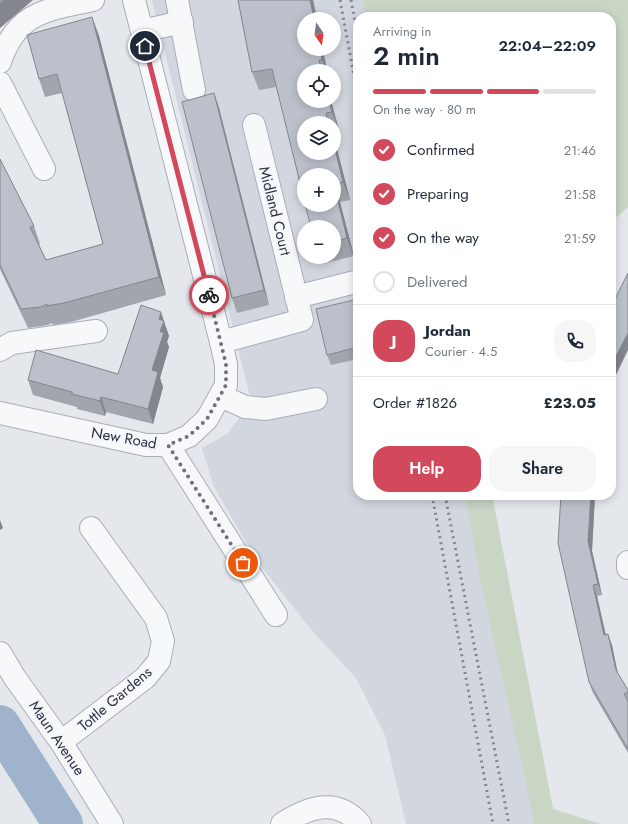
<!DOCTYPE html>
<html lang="en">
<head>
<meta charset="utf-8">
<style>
	:root { --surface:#fff; --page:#f6f6f7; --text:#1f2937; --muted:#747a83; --line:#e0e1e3; --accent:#d1495b }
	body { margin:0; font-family:Jost,sans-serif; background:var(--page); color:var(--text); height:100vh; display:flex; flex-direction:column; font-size:15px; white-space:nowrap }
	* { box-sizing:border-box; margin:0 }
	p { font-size:13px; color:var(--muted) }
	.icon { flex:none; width:22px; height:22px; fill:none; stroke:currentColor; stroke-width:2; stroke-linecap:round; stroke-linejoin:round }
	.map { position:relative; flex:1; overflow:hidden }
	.drawer { position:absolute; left:353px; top:12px; width:263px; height:488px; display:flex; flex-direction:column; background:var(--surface); border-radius:16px; box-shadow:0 2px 10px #0003 }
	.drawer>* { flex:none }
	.needle { width:26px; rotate:166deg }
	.buttons { position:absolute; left:297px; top:12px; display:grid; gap:8px }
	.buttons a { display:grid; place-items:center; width:44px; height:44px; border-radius:50%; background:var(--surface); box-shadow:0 2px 10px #0003; font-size:20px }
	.pin { position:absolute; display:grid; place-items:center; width:34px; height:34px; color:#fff; margin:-17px; border:2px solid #fff; border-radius:50%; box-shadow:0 1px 4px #0007 }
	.courier { position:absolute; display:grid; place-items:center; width:40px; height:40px; margin:-20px; border:3px solid #d1495b; border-radius:50%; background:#fff; color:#222; box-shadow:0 1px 5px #0007 }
	.head em { font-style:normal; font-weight:600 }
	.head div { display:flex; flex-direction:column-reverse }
	.head { display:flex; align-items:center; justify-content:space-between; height:68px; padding:0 20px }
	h1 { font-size:26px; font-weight:600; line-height:30px }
	.bar { display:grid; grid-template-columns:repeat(4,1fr); gap:6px 4px; align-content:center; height:48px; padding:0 20px }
	.bar i { height:5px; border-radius:3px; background:var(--line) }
	.bar .current { background:var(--accent) }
	.bar p { grid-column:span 4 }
	.line { display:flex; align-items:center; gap:10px; padding:0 20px; border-top:1px solid var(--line) }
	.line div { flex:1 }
	.round { display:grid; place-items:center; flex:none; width:42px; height:42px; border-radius:16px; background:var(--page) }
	ol { padding:0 20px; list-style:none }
	li { display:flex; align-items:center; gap:12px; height:44px }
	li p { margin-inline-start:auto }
	li .icon { padding:4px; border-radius:50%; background:var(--accent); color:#fff; stroke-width:4 }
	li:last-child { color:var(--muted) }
	li i { width:22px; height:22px; border:2px solid var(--line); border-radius:50% }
	.primary-button { display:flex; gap:8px; margin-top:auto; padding:8px 20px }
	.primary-button a { flex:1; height:46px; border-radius:16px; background:var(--accent); color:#fff; font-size:16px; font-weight:600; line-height:46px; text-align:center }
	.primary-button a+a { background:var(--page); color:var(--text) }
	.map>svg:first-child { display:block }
	.built { fill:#d2d6de; fill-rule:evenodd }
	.green { fill:#c9d6c5 }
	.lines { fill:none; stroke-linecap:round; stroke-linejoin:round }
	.river { stroke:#9fb4cc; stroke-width:40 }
	.minor-casing { stroke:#a9aeb7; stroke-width:24 }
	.minor { stroke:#f7f8fa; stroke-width:22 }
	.rail { stroke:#7d8696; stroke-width:3; stroke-dasharray:2 4; stroke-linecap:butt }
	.wall { fill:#a1a5ae }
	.shaded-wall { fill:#83868d }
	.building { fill:#bbc0ca; stroke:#83868d }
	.done { stroke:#6c737f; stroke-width:4; stroke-dasharray:0 7.2 }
	.route { stroke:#d1495b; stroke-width:5 }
	.labels { text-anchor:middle; stroke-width:3.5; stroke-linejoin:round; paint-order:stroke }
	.street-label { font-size:15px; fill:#2b3445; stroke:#f4f6f9 }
</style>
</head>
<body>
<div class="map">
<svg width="628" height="824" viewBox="0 0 628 824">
	<rect width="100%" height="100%" fill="#e4e7ec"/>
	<!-- built -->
	<path class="built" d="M152,0H401L403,17H358V495H492L556,824H406L385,735L356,678L313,632L257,561L214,487L202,448L227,434L238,420L250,397ZM304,19H334V49H304ZM304,71H334V101H304ZM304,123H334V153H304ZM304,175H334V205H304ZM304,227H334V257H304Z"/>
	<!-- green -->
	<g class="green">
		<polygon points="363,0 628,0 628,207 611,222 611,17 366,17"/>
		<polygon points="465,495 492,495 553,809 601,824 534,824 526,782 482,588"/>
	</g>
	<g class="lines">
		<!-- river -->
		<polyline class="river" points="0,725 63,824"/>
		<defs>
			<g id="minor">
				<polyline points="177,0 194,90"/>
				<polyline points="142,31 182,22"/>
				<path d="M0,62C17,11 47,10 93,0"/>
				<polyline points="0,83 44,169"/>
				<polyline points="296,297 355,282"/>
				<polyline points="221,342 302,320 254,125"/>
				<polyline points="0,350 12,343 96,331"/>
				<polyline points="221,396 245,407 266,409 316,399"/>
				<polyline points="0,413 146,445 168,445 189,436 207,419 226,385 226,364 221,342 134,0"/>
				<polyline points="168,445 276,615"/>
				<polyline points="628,562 628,568"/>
				<polyline points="0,653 15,678 61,742 112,824"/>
				<polyline points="61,742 145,678 159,661 163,641 156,618 91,528"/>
				<path d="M282,824C307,808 336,796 360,824"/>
			</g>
		</defs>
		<!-- minor casing -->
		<use href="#minor" class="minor-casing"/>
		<!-- minor -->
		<use href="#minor" class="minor"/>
		<!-- rail -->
		<g class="rail">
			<polyline points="340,0 358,97"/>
			<polyline points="351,0 358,37"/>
			<polyline points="432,495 493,824"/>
			<polyline points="445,495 509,824"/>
		</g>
	</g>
	<!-- wall -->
	<g class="wall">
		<polygon points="238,0 313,0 317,19 304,19 304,49 323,49 327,71 304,71 304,101 331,101 339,130 334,131 334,123 304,123 334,153 334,137 350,200 340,202 354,256 322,264 320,257 334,257 334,175 276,87 259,90 252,72"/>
		<polygon points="92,17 99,36 166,295 71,322 53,325 52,323 48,325 28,328 0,269 0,159 34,226 40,244 39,245 46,260 103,244 62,93 45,97 39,79"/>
		<polygon points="214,93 219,108 269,305 237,313 232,298"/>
		<polygon points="358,299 358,359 331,365 327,355"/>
		<polygon points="611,307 615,377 611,375"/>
		<polygon points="166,327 166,328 169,336 167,342 169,347 160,378 163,387 153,424 106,412 105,416 77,409 77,407 33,395 28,380 118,374"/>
		<polygon points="561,495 595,495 592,551 602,595 597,596 606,635 612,645 618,674 628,690 628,753 593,693 589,682"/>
	</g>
	<!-- shaded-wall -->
	<g class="shaded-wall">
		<polygon points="4,0 33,0 0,28 0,3"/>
		<polygon points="310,0 313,0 317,19 314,19"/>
		<polygon points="92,17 99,36 166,295 159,277"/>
		<polygon points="320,49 323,49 327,71 326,71 322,60"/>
		<polygon points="214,93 219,108 269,305 264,290"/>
		<polygon points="329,101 331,101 339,130 332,112"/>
		<polygon points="334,137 350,200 343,182 334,145"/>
		<polygon points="334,185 340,202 354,256 347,238"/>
		<polygon points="161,312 169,336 167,342 169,347 160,378 163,387 153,424 148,409 152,370 160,332 159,319"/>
		<polygon points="628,333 628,350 615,377 611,366"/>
		<polygon points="101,397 106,412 105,416 100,401"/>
		<polygon points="591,495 595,495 592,551 602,595 598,584 588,541"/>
		<polygon points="0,520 3,528 0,530"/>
		<polygon points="593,585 597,596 608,646 604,635"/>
		<polygon points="608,634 612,645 619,680 616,670"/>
	</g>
	<!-- building -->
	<g class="building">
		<polygon points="0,0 4,0 0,3"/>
		<polygon points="238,0 310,0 314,19 304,19 304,49 320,49 322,60 319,60 322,71 304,71 304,101 329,101 332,112 326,113 328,123 304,123 304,153 334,153 334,145 343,182 334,184 334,175 304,175 304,199 272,69 252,72"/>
		<polygon points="92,17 159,277 64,303 46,306 47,304 41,307 21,309 0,265 0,159 34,226 30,227 46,260 103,244 57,74 39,79 27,35"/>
		<polygon points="214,93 264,290 232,298 182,102"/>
		<polygon points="334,185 347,238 334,242 334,227 311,227 305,205 334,205"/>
		<polygon points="628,273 628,333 611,366 611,307"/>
		<polygon points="358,299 358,347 327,355 316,309"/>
		<polygon points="141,305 161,312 159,319 164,321 160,332 164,332 152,370 158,372 148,409 101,397 100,401 72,394 72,392 28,380 36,350 118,374"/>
		<polygon points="561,495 591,495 588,541 598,584 593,585 604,635 608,634 616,670 628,690 628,692 624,694 628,701 628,749 589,682 558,543"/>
	</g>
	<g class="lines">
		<!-- done -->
		<polyline class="done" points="209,295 226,364 226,385 207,419 189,436 168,445 243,563"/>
		<!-- route -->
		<polyline class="route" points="145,46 209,295"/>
	</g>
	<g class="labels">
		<!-- street labels -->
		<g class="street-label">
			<text transform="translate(275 211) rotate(76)" y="5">Midland Court</text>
			<text transform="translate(124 438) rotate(10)" y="5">New Road</text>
			<text transform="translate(115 699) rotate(-40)" y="5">Tottle Gardens</text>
			<text transform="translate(57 738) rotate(56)" y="5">Maun Avenue</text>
		</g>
	</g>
</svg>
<div class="buttons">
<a><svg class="needle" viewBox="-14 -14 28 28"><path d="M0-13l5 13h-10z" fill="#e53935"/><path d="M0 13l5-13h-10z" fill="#747a83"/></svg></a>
<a><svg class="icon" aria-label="locate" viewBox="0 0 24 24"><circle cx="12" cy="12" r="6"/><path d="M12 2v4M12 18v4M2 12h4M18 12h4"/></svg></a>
<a><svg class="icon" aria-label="layers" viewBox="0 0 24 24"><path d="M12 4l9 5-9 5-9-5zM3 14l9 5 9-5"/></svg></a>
<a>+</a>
<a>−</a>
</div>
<div class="pin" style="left:243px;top:563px;background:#ea580c"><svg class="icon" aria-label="bag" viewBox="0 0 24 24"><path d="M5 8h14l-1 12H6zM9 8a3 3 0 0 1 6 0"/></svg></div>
<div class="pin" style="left:145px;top:46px;background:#1f2937"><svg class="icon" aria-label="home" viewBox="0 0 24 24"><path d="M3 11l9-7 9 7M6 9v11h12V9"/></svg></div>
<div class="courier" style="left:209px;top:295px"><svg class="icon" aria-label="bike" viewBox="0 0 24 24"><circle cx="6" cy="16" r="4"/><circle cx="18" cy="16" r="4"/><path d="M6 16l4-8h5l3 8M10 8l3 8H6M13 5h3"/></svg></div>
<section class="drawer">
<div class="head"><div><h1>2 min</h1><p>Arriving in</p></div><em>22:04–22:09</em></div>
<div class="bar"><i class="current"></i><i class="current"></i><i class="current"></i><i></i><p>On the way · 80 m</p></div>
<ol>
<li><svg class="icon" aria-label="check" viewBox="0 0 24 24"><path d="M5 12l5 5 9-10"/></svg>Confirmed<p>21:46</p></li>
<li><svg class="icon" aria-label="check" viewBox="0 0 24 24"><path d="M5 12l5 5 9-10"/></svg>Preparing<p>21:58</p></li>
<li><svg class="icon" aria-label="check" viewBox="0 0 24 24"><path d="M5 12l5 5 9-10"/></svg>On the way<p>21:59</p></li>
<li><i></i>Delivered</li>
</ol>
<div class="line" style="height:72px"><b class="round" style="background:var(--accent);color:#fff">J</b><div><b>Jordan</b><p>Courier · 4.5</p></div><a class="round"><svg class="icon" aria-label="phone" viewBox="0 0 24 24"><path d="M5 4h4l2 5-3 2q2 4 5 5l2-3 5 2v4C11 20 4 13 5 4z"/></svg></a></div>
<div class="line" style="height:52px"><div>Order #1826</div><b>£23.05</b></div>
<div class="primary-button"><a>Help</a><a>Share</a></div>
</section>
</div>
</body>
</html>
